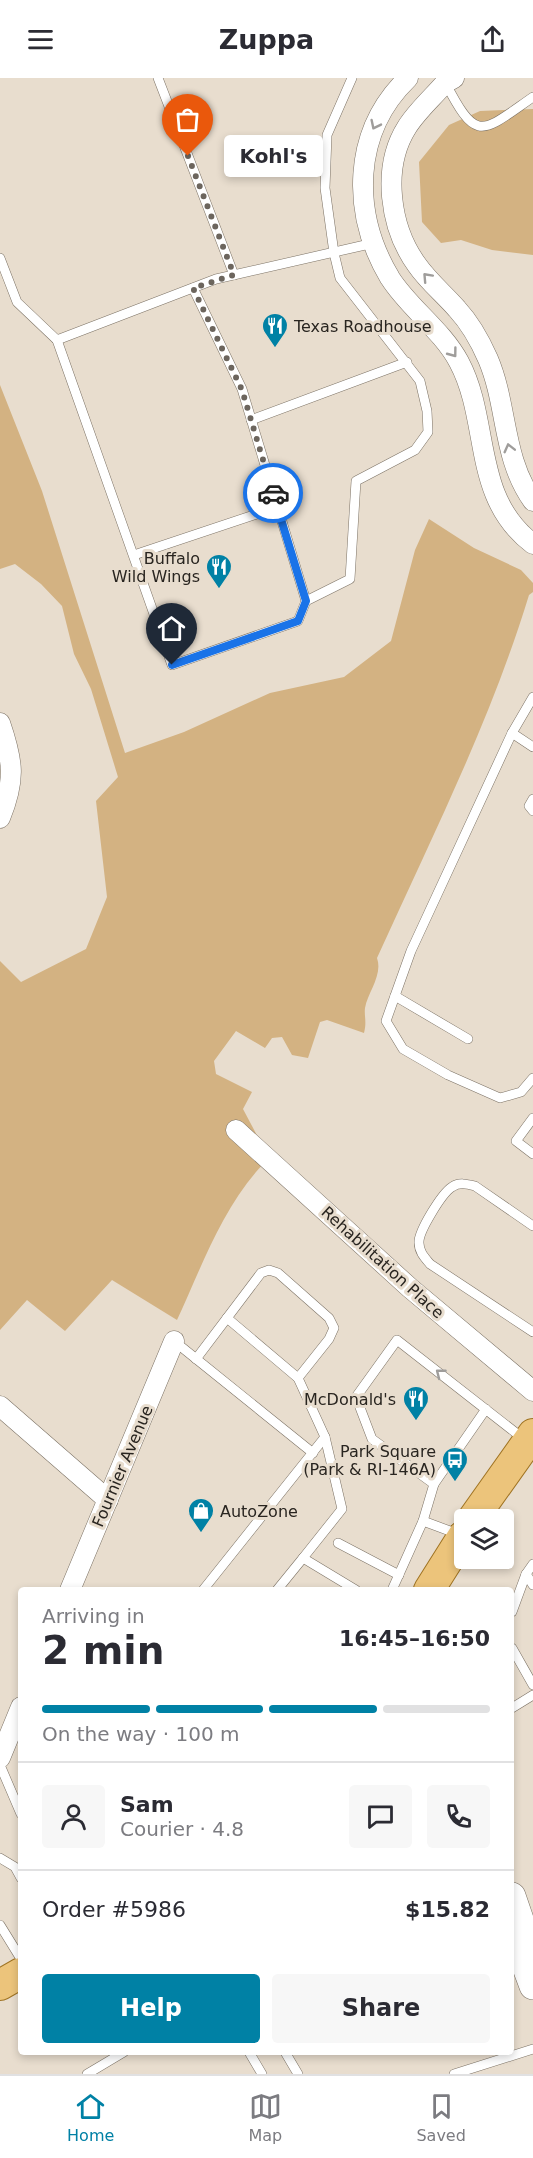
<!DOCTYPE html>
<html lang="en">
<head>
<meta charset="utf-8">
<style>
	:root { --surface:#fff; --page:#f7f7f7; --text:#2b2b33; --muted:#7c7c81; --line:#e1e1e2; --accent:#0081a5 }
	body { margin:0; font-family:"DejaVu Sans",sans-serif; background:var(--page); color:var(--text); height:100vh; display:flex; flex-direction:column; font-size:22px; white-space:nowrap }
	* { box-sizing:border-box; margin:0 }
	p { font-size:20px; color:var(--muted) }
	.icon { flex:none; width:33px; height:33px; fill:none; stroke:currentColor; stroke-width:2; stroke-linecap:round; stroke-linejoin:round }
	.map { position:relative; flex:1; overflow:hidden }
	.sheet { position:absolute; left:18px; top:1509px; width:496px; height:468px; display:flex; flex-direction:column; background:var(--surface); border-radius:6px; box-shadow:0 3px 9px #0003 }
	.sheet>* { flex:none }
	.controls { position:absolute; left:454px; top:1431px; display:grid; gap:12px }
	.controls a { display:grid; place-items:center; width:60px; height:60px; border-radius:6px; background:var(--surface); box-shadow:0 3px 9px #0003; font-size:30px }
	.pin { position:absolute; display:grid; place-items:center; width:51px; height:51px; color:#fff; margin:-62px -26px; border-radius:50% 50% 50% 0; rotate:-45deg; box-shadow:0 0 6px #0007 }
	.pin .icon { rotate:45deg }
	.courier { position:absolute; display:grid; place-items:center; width:60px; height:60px; margin:-30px; border:4px solid #1a73e8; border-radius:50%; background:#fff; color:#222; box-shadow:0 2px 8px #0007 }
	.bubble { position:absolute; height:42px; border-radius:6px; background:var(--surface); box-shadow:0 3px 9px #0003; font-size:20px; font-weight:700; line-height:42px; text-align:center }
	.head em { font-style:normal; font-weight:700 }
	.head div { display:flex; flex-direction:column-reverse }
	.head { display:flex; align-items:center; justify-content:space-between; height:102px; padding:0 24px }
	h1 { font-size:39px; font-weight:700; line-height:45px }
	.bar { display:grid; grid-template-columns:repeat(4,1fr); gap:9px 6px; align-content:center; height:72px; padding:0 24px }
	.bar i { height:8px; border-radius:4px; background:var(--line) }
	.bar .selected { background:var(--accent) }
	.bar p { grid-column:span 4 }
	.line { display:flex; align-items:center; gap:15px; padding:0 24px; border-top:2px solid var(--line) }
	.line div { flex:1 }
	.round { display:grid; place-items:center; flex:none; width:63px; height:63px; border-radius:6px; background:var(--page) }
	.button { display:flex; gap:12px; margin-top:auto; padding:12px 24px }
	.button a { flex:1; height:69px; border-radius:6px; background:var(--accent); color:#fff; font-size:24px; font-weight:700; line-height:69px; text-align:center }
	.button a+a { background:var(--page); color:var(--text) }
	header { display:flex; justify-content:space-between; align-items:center; height:78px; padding:0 24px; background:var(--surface); font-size:27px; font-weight:700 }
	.tab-bar { display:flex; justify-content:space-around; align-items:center; height:84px; border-top:2px solid var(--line); background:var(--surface); font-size:16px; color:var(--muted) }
	.tab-bar a { display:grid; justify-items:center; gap:3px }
	.tab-bar .selected { color:var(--accent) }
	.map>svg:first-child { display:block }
	.green { fill:#d3b282 }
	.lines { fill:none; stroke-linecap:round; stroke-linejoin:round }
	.service-casing { stroke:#7c7265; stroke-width:10 }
	.minor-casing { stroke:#7c7265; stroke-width:21 }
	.secondary-casing { stroke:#7c7265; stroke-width:28 }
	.primary-casing { stroke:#9f7322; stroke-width:32 }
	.service { stroke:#fff; stroke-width:9 }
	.minor { stroke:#fff; stroke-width:20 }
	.secondary { stroke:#fff; stroke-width:27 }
	.primary { stroke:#ecc47b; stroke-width:30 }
	.oneway { stroke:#9f9d9b }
	.done { stroke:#6c655d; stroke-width:6; stroke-dasharray:0 10.8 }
	.route { stroke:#1a73e8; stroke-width:8 }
	.labels { text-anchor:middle; stroke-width:6; stroke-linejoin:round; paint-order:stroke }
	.poi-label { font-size:16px; fill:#292520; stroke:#e8ddce; text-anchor:end }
	.street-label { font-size:16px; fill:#292520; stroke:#e8ddce }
</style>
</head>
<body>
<header><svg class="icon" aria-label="menu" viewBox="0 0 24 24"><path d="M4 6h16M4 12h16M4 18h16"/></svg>Zuppa<svg class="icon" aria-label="share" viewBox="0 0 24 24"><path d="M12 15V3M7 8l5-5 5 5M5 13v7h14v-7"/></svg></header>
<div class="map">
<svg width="533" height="1996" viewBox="0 0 533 1996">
	<rect width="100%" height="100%" fill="#e8ddce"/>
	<!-- green -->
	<g class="green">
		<polygon points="533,31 533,177 492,172 461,162 441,165 422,144 419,84 449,47 480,33"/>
		<path d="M0,307L42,413L125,675L184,654L270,615L344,599L391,563L415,472L429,441L474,470L521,492L533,505V514L529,517C491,642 431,761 377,880C383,897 368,914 365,930C364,938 367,944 364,955L327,942L320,944L308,980L292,977L282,959L272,960L265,970L236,953L214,983L216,996L252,1014L243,1031L269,1080C224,1124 203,1186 177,1242L112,1202L65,1253L27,1222L0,1252V883L21,904L86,871L107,819L96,723L118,699L91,611L74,576L62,528L41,506L15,486L0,491Z"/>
	</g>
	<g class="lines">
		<defs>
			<g id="service">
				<polyline points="158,0 234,197"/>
				<path d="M445,4C477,66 481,55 533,19"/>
				<polyline points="0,180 17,224 57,262 216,201 374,165"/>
				<polyline points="193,210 242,311 306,523 350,501 356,403 415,372 428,354 427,333 420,303 340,200 334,175 325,110 327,57 352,0"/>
				<polyline points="57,262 172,587 298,543 306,523"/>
				<polyline points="251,342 407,284"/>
				<polyline points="134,477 278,429"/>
				<polyline points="533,619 512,655 411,873 386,943 403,971 448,997 500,1020 521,1014 533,1000"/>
				<polyline points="512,655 533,669"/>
				<polyline points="533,721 529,728 533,733"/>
				<polyline points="395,918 468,961"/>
				<polyline points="533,1040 516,1063 533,1076"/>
				<path d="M533,1148L475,1108C467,1106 459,1104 452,1109C442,1115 418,1154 419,1165C419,1174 425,1180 430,1186L533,1254"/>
				<polyline points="227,1240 298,1300"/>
				<polyline points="174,1263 313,1375"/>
				<polyline points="196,1281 261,1195 269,1192 278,1195 329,1240 334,1250 329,1261 298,1300 325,1359 342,1431 303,1480 356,1512"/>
				<polyline points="486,1331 434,1406 372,1361 356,1319 397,1262 525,1362"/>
				<polyline points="423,1443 434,1406"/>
				<polyline points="338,1465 399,1497"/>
				<polyline points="533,1486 526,1496 533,1507"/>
				<polyline points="203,1512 325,1359"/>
				<polyline points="277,1512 303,1480"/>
				<polyline points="392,1512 423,1443 458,1456"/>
				<polyline points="512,1534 526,1496"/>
				<polyline points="512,1570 533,1607"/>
				<polyline points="512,1630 533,1617"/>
				<polyline points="0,1687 21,1736"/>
				<polyline points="0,1780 15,1789 21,1800"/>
				<polyline points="0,1847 21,1881"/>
				<polyline points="249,1974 262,1996"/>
				<polyline points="285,1974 298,1996"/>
				<polyline points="87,1996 124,1974"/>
				<polyline points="454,1996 533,1971"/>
			</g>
			<g id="minor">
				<path d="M408,0C352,54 351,135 390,200C409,230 442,252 459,284C491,344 471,419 533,466"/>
				<path d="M454,0L445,5C433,19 417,33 407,49C381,90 390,150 417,187C428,203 444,216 457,231C469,244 481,265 488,281C508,328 502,380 533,423"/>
				<path d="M0,645C13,683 16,701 0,740"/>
				<polyline points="236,1052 410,1210 533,1313"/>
				<polyline points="0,1328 108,1422"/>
				<polyline points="70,1512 174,1263"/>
				<polyline points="0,1680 21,1629"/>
			</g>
			<polyline id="secondary" points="512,1818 525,1856 524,1884 533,1908"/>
			<g id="primary">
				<polyline points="472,1442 533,1356"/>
				<polyline points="429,1512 463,1458"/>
				<polyline points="0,1907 21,1895"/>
			</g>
		</defs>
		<!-- service casing -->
		<use href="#service" class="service-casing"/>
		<!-- minor casing -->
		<use href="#minor" class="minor-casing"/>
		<!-- secondary casing -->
		<use href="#secondary" class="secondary-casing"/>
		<!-- primary casing -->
		<use href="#primary" class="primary-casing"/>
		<!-- service -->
		<use href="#service" class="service"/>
		<!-- minor -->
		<use href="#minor" class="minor"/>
		<!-- secondary -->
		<use href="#secondary" class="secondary"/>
		<!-- primary -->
		<use href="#primary" class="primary"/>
	</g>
	<!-- one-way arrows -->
	<defs><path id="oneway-chevron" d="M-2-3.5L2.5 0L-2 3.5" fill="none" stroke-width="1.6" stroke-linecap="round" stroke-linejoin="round" transform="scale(1.5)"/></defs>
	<g class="oneway">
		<use href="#oneway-chevron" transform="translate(375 47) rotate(116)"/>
		<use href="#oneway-chevron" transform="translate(427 199) rotate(-133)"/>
		<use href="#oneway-chevron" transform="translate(453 275) rotate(53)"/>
		<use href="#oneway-chevron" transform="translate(509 370) rotate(-104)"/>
		<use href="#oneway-chevron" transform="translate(440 1295) rotate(-142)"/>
	</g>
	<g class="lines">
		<!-- done -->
		<polyline class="done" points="188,78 234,197 193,210 242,312 273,415"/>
		<!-- route -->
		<polyline class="route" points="172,587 298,543 306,523 273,415"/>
	</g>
	<!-- icons -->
	<defs>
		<symbol id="restaurant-pin" viewBox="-11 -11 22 30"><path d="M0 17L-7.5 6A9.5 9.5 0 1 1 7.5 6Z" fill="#0081a5" stroke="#e8ddce"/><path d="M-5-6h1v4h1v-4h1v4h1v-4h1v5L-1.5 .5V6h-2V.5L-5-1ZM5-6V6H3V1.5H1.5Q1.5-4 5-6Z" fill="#fff"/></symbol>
		<symbol id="bus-pin" viewBox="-11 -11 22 30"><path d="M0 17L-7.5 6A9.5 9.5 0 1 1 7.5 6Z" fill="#0081a5" stroke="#e8ddce"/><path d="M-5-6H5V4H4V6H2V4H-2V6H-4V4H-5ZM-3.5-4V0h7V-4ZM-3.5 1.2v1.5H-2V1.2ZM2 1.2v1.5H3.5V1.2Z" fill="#fff"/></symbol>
		<symbol id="shop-pin" viewBox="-11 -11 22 30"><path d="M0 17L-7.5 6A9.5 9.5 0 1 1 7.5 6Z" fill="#0081a5" stroke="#e8ddce"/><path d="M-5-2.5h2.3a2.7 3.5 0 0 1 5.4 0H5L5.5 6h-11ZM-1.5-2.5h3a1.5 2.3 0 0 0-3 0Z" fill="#fff"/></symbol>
	</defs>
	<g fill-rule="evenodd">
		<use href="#restaurant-pin" x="260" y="233" width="30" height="40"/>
		<use href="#restaurant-pin" x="204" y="474" width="30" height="40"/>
		<use href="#restaurant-pin" x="401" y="1306" width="30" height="40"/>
		<use href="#bus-pin" x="440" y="1367" width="30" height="40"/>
		<use href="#shop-pin" x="186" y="1418" width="30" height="40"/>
	</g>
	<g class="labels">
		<!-- poi labels -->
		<g class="poi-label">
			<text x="294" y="254" text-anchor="start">Texas Roadhouse</text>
			<text x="200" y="486">Buffalo<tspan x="200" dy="18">Wild Wings</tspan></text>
			<text x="396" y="1327">McDonald's</text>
			<text x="436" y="1379">Park Square<tspan x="436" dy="18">(Park &amp; RI-146A)</tspan></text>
			<text x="220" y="1439" text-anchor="start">AutoZone</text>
		</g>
		<!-- street labels -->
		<g class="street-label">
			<text transform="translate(383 1184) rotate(42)" y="6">Rehabilitation Place</text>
			<text transform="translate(122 1388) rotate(-67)" y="6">Fournier Avenue</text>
		</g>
	</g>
</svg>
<div class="controls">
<a><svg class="icon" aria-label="layers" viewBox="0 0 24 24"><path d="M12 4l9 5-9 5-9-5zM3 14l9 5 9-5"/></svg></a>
</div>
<div class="pin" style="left:188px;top:78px;background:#ea580c"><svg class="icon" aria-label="bag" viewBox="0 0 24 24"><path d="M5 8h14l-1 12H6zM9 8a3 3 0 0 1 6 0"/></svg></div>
<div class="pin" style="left:172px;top:587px;background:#1f2937"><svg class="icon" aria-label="home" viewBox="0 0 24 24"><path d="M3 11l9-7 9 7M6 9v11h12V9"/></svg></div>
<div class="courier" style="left:273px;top:415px"><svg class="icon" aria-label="car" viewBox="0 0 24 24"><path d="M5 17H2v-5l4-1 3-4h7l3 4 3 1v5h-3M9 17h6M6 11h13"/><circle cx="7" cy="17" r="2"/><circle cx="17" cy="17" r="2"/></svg></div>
<div class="bubble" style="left:224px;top:57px;width:99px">Kohl's</div>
<section class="sheet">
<div class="head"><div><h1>2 min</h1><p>Arriving in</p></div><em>16:45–16:50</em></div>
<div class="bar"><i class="selected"></i><i class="selected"></i><i class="selected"></i><i></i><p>On the way · 100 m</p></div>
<div class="line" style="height:108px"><a class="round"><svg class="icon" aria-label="person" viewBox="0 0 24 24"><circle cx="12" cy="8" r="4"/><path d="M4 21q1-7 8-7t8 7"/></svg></a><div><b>Sam</b><p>Courier · 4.8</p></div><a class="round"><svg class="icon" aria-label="chat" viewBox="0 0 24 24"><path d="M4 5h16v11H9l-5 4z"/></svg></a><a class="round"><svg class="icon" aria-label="phone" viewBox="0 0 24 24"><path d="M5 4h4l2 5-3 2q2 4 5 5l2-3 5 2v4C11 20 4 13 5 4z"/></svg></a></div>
<div class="line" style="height:78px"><div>Order #5986</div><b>$15.82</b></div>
<div class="button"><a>Help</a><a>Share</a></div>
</section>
</div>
<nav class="tab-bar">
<a class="selected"><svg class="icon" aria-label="home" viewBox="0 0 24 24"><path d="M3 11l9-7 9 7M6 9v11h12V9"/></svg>Home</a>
<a><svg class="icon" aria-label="map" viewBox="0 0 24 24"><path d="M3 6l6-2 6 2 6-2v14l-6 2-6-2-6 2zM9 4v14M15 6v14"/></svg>Map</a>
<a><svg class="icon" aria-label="saved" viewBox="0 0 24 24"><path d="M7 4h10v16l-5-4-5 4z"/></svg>Saved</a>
</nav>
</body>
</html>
